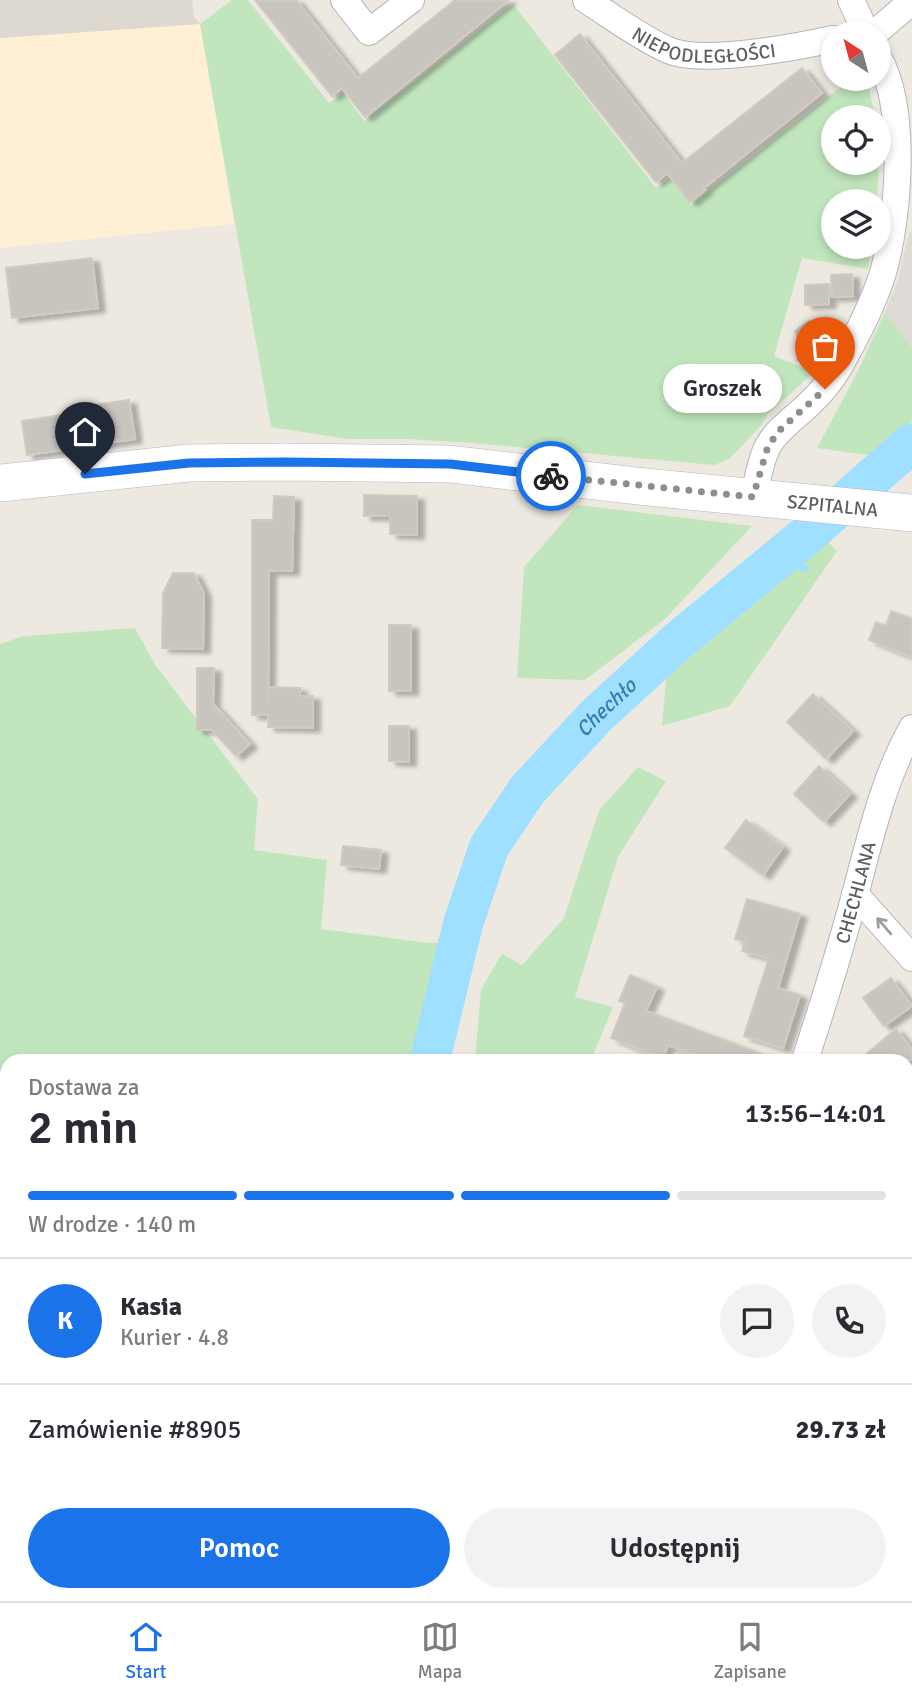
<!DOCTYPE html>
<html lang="pl">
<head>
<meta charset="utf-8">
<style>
	:root { --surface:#fff; --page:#f2f2f3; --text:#2b2b33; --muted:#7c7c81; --line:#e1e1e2; --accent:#1a73e8 }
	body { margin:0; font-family:Signika,sans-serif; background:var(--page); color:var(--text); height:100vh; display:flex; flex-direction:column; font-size:26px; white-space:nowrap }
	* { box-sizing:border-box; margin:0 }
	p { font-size:23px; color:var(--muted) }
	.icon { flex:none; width:38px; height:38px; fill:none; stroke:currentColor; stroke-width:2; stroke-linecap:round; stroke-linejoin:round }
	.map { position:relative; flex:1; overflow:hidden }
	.side { position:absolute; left:0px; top:1054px; width:914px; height:548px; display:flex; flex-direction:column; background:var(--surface); border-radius:21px 21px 0 0; box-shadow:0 4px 10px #0003 }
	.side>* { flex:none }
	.needle { width:46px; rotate:324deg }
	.tools { position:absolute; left:821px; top:21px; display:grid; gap:14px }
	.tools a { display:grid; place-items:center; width:70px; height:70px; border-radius:50%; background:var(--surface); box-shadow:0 4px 10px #0003; font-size:35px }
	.pin { position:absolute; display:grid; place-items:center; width:60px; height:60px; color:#fff; margin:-72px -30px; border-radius:50% 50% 50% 0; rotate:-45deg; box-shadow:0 0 7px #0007 }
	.pin .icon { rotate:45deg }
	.courier { position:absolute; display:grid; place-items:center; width:70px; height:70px; margin:-35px; border:5px solid #1a73e8; border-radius:50%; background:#fff; color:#222; box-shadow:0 2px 9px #0007 }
	.bubble { position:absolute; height:49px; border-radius:24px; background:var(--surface); box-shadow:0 4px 10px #0003; font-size:23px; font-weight:600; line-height:49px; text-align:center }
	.overview em { font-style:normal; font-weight:600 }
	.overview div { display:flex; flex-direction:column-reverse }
	.overview { display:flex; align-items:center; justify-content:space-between; height:119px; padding:0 28px }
	h1 { font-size:46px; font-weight:600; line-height:52px }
	.bar { display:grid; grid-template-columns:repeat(4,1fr); gap:10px 7px; align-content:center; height:84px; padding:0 28px }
	.bar i { height:9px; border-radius:5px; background:var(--line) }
	.bar .on { background:var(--accent) }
	.bar p { grid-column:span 4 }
	.line { display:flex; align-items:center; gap:18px; padding:0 28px; border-top:2px solid var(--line) }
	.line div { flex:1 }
	.round { display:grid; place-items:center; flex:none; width:74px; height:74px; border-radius:37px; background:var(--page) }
	.primary-button { display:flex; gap:14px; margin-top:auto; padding:14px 28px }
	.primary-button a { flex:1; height:80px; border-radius:42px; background:var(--accent); color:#fff; font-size:28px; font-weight:600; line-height:80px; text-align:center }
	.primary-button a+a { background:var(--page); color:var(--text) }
	.menu { display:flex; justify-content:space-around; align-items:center; height:98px; border-top:2px solid var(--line); background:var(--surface); font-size:19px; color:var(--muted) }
	.menu a { display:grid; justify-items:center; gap:4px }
	.menu .on { color:var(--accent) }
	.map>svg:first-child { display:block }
	.commercial { fill:#fff0d5 }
	.industrial { fill:#dedbd6 }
	.education { fill:#ddd8d0 }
	.green { fill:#c1e6bd }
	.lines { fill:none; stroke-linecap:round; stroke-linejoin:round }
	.stream { stroke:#9fdfff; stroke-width:7 }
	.river { stroke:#9fdfff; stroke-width:40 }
	.building { fill:#c8c4be; stroke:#d2cabf; stroke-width:2; filter:url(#shadow) }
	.street-casing { stroke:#b2b5b9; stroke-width:28 }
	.secondary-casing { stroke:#b3b7bc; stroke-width:38 }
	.street { stroke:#fff; stroke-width:26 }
	.secondary { stroke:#fff; stroke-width:37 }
	.oneway { stroke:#9c9fa1 }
	.done { stroke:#8d8f8f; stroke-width:7; stroke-dasharray:0 12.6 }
	.route { stroke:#1a73e8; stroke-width:9 }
	.labels { text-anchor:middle; stroke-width:5; stroke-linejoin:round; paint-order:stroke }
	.street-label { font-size:19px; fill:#5a5f63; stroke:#fff }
	.water-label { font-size:21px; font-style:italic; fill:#387caa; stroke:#fff }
</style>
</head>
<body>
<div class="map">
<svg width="912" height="1601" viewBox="0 0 912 1601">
	<defs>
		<filter id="shadow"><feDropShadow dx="7" dy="4" stdDeviation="2" flood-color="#0004"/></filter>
	</defs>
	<rect width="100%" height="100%" fill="#ede9e1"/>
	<!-- commercial -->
	<polygon class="commercial" points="200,24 234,224 0,248 0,38"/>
	<!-- industrial -->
	<polygon class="industrial" points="912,231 912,348 885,312 898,280 909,233"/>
	<!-- education -->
	<polygon class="education" points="0,0 192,0 194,17 200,24 0,38"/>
	<!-- green -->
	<g class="green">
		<polygon points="232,0 248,0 329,103 344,93 364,121 513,4 656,188 670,178 691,205 851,79 867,79 875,117 833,117 833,163 878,163 879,133 880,141 877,201 833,201 833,247 871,247 868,269 802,258 774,356 814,372 767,415 760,427 729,459 714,465 472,443 408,439 348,439 271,427 200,24"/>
		<polygon points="885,312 912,348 912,421 868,455 817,448 857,373"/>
		<polygon points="578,505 752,526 665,619 585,680 517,678 524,567"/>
		<polygon points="822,536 837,551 730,706 662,726 667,670"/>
		<polygon points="135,628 156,666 258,799 254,850 327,860 321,929 429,943 449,942 420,1060 7,1060 7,1317 0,1318 0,644 24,636"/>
		<polygon points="638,767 666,781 618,857 575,997 613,1007 591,1060 475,1060 481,989 502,954 522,965 564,918 599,810"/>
		<polygon points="337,1594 461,1594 459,1601 333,1601"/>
	</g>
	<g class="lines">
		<!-- stream -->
		<g class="stream">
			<polyline points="902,430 912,443"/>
			<polyline points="877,452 888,464"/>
			<polyline points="782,556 805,569"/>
		</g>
		<!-- river -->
		<g class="river">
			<path id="s1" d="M430,1060L463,924L489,847L528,789L597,715L678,641L808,534L912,443"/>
			<polyline points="325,1601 327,1594"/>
		</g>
	</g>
	<!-- building -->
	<g class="building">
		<polygon points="255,0 296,0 358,78 455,0 509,0 365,117 342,88 332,96"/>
		<polygon points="580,34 682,163 802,68 822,93 703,189 705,190 690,202 667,173 656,182 555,55"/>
		<polygon points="92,258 98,308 12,318 6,268"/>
		<polygon points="852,274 853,296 832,297 831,275"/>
		<polygon points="829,284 829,304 805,305 805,285"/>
		<polygon points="809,321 825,344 816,367 797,360 802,347 795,331"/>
		<polygon points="129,400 135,439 27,455 22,421 80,412 80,407"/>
		<polygon points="364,495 417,496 417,535 390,534 390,516 364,516"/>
		<polygon points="274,496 294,497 292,571 269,571 268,704 269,687 300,688 300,696 313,696 313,728 268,727 268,715 252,715 252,520 273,520"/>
		<polygon points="173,573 194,573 204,593 203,649 162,648 163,593"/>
		<polygon points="891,611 912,619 912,657 869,640 876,622 886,626"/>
		<rect x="389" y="625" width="22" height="66"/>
		<polygon points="197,668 214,668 213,704 250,744 236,756 212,730 197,730"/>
		<polygon points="813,694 853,731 826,759 787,722"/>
		<polygon points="389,726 409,726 409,762 389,761"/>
		<polygon points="819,766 850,794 824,822 794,794"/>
		<polygon points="746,820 783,847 763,875 725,848"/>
		<polygon points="343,846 381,850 379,869 341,865"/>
		<polygon points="747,899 800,914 778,988 800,995 783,1048 744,1036 769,958 742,951 745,942 735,939"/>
		<polygon points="630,975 657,987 646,1011 775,1059 775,1060 709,1060 668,1045 663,1058 611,1038 625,1003 619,1001"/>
		<polygon points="891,978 912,1006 884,1026 863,998"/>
		<polygon points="896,1029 912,1049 912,1060 859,1060"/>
	</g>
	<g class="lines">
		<defs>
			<g id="street">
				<polyline points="344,0 369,32 411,0"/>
				<path id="s2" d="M586,0C613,17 639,37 668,50C701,65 797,47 833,39"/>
				<polyline points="851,0 866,33"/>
				<polyline points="875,33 912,1"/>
				<path d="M753,497C758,481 760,460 768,446C777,429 796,417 809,404C821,393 831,381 839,367C855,339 872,307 882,276C899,220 908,108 878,57"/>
				<polyline points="855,894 912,958"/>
				<path id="s3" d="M805,1060C823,1005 841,947 856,891C871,835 884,778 912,728"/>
				<polyline points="906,1153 912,1159"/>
				<polyline points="906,1344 912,1350"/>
				<polyline points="906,1559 912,1562"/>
				<polyline points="580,1601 582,1594"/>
			</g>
			<g id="secondary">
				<path id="s4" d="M0,483L189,463L286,462L450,464L637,486L912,513"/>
			</g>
		</defs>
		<!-- street casing -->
		<use href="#street" class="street-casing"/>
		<!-- secondary casing -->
		<use href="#secondary" class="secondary-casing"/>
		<!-- street -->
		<use href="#street" class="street"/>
		<!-- secondary -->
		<use href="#secondary" class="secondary"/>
	</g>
	<!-- one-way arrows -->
	<defs><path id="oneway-shaft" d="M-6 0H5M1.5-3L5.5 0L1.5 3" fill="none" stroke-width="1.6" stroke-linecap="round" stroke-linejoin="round" transform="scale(1.75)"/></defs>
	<use class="oneway" href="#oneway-shaft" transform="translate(884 926) rotate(-131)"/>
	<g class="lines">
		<!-- done -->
		<polyline class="done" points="551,476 753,497 768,446 781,429 825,389"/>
		<!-- route -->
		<polyline class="route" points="85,474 189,463 286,462 450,464 551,476"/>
	</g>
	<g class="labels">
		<!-- street labels -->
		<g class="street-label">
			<text dy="7" stroke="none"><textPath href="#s2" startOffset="131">NIEPODLEGŁOŚCI</textPath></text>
			<text dy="7" stroke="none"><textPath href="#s4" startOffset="836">SZPITALNA</textPath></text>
			<text dy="7" stroke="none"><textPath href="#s3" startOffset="175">CHECHLANA</textPath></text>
		</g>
		<!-- water labels -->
		<g class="water-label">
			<text dy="7" stroke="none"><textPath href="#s1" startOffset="404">Chechło</textPath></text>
		</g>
	</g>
</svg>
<div class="tools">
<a><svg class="needle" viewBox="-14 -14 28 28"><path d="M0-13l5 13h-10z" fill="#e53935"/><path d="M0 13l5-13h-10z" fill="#7c7c81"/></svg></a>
<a><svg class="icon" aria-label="locate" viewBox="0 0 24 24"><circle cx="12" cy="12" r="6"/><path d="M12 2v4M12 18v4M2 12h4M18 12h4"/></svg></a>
<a><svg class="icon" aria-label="layers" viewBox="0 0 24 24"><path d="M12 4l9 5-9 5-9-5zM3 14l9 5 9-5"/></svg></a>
</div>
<div class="pin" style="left:825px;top:389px;background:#ea580c"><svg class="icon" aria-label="bag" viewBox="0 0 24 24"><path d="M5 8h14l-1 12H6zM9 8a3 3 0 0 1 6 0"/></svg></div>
<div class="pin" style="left:85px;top:474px;background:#1f2937"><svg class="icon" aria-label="home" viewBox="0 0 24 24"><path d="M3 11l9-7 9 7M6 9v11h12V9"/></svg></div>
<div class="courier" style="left:551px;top:476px"><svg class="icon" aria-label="bike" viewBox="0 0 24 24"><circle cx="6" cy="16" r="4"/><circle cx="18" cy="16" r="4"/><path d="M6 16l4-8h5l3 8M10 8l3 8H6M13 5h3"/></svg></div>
<div class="bubble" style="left:663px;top:364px;width:119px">Groszek</div>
<section class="side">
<div class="overview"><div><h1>2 min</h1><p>Dostawa za</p></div><em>13:56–14:01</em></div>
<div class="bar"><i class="on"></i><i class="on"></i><i class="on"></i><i></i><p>W drodze · 140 m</p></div>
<div class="line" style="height:126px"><b class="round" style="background:var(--accent);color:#fff">K</b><div><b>Kasia</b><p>Kurier · 4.8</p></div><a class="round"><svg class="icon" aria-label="chat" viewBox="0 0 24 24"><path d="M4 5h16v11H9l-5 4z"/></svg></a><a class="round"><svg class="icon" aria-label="phone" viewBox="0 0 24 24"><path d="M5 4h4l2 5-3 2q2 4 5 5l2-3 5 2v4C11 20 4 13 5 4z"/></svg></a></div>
<div class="line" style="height:91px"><div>Zamówienie #8905</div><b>29.73 zł</b></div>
<div class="primary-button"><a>Pomoc</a><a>Udostępnij</a></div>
</section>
</div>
<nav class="menu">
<a class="on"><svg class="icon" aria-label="home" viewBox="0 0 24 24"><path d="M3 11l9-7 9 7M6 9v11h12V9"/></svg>Start</a>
<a><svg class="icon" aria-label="map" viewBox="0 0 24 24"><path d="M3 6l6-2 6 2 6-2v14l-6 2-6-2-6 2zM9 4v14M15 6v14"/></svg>Mapa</a>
<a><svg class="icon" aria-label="saved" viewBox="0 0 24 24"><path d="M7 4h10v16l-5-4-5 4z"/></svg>Zapisane</a>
</nav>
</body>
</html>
